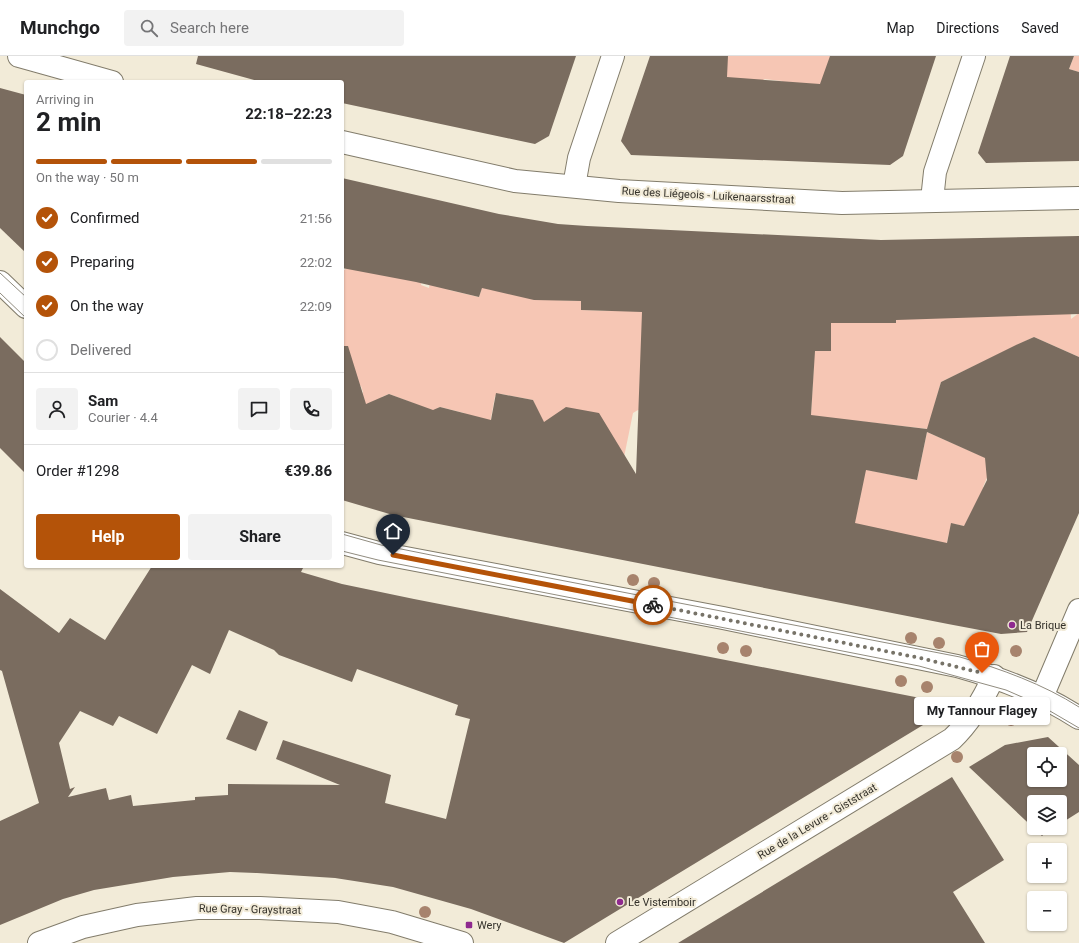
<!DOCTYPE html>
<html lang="en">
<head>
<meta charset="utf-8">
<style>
	:root { --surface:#fff; --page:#f2f2f2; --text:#202124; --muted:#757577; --line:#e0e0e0; --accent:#b45309 }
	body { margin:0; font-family:Roboto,sans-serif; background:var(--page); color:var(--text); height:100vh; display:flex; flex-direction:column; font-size:15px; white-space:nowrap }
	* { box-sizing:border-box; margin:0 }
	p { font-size:13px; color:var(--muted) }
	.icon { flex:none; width:22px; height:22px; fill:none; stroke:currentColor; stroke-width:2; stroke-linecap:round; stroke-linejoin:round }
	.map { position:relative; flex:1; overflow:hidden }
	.sheet { position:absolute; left:24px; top:24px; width:320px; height:488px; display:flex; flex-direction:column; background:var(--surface); border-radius:4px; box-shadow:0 1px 3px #0004 }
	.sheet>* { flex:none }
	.fabs { position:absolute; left:1027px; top:691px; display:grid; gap:8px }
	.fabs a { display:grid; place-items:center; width:40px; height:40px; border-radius:4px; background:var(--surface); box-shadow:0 1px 3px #0004; font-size:20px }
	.pin { position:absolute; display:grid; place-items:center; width:34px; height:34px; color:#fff; margin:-41px -17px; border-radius:50% 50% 50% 0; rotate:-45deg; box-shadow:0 0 4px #0007 }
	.pin .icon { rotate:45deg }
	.courier { position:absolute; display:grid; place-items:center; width:40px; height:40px; margin:-20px; border:3px solid #b45309; border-radius:50%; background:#fff; color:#222; box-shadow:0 1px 5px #0007 }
	.bubble { position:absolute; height:28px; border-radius:4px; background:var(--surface); box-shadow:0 1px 3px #0004; font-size:13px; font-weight:700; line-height:28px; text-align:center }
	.headline em { font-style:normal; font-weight:700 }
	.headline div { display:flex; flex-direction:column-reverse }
	.headline { display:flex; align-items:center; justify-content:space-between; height:68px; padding:0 12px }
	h1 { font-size:26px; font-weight:700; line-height:30px }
	.bar { display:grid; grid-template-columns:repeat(4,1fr); gap:6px 4px; align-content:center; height:48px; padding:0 12px }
	.bar i { height:5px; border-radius:3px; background:var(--line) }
	.bar .on { background:var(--accent) }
	.bar p { grid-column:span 4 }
	.line { display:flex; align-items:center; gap:10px; padding:0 12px; border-top:1px solid var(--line) }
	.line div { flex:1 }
	.round { display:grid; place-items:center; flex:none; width:42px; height:42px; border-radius:4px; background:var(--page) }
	ol { padding:0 12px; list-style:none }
	li { display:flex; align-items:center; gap:12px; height:44px }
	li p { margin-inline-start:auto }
	li .icon { padding:4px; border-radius:50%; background:var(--accent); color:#fff; stroke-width:4 }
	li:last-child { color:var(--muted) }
	li i { width:22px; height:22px; border:2px solid var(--line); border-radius:50% }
	.primary-button { display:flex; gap:8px; margin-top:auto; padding:8px 12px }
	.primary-button a { flex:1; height:46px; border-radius:4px; background:var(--accent); color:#fff; font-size:16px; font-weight:700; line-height:46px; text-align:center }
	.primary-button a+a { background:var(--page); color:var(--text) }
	header { display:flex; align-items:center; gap:24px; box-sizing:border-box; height:56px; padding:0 20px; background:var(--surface); border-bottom:1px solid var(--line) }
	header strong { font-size:19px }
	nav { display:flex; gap:22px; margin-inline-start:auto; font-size:14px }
	.search { width:280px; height:36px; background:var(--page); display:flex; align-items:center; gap:10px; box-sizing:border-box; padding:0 14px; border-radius:4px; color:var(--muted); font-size:15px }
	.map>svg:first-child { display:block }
	.green { fill:#f6c6b4 }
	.building { fill:#7a6c5f; fill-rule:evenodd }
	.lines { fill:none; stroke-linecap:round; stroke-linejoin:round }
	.minor-casing { stroke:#827c6b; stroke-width:24 }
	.tertiary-casing { stroke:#827c6b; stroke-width:24 }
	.secondary-casing { stroke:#827c6b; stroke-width:24 }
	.minor { stroke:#fff; stroke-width:22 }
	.tertiary { stroke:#fff; stroke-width:22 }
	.secondary { stroke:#fff; stroke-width:22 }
	.tram { stroke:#918c7f; stroke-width:1 }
	.tree { fill:#a7836d }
	.done { stroke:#777368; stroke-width:4; stroke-dasharray:0 7.2 }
	.route { stroke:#b45309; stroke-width:5 }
	.poi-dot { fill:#8f298f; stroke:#f2ebd8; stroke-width:1.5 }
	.labels { text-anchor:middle; stroke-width:4; stroke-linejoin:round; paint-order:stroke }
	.street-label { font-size:11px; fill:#35322b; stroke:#f2ebd8 }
	.poi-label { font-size:11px; fill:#35322b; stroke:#f2ebd8; text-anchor:start }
</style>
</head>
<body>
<header>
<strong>Munchgo</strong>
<div class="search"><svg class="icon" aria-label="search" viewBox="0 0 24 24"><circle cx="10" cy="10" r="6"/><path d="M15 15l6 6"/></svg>Search here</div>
<nav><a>Map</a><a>Directions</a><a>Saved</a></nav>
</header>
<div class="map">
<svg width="1079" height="887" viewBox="0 0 1079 887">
	<rect width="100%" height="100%" fill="#f2ebd8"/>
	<!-- green -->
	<g class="green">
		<polygon points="714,0 830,0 857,34 782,34 782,25 764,23 763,29 726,42 727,16"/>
		<polygon points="1074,0 1079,0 1079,16 1069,13"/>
		<path d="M349,199L423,217L421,229L429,232L431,219L452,223L449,234L479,241L482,231L555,244L581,245V254L612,255L630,241L736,348L811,359L814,305L813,295L831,261L877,267H896L897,239L1069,227L1071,263L1079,257V301L1034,281L941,326L928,373L857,365L848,410L917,424L927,376L993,405C989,414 987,423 983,431L1011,443L962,480L964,470L954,468L953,478L949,477L945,495L853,475L861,436L638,354L633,357L622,411L527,391L535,349L533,344L501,338L495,340L487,384L464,357L440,351L433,355L415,353L413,347L389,338L382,341L367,381L346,374L363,336L361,330L350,324L342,309V214H345Z"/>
	</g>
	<!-- building -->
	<g class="building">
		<polygon points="198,0 576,0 549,80 535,88 342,47 342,26 261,26 196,8"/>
		<polygon points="650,0 728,0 727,21 820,28 830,0 936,0 903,100 890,109 631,99 621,85"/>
		<polygon points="1010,0 1074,0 1069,13 1079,16 1079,105 986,107 978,97"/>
		<polygon points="0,32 26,39 26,197 0,172"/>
		<path d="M342,122L499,158L558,168L587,170L881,184L1079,180V258L896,264V267H831V295H815L811,359L927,373L941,326L1016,289L1034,281L1079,301V457L1027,576L1001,578L948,568L393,459L342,444V290H348L366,348L389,338L433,354L440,351L491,364L496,337L533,344L544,366L566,351L599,357L636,418L642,256L581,254V245L534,244L482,232L479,241L416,226L342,212ZM927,376L985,402L987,424L964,470L951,467L947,487L855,467L866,414L917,424Z"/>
		<polygon points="0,281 26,307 26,418 0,392"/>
		<path d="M152,510H304L301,516L342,528L414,543L956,649L564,887L471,853L393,831L335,822L257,817L230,816L173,821L94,834L63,843L0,869V765L39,747L2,615L0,614V533L59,577L70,562L105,584ZM229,574L274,594L279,599L352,626L357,613L458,649L455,659L470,663L446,763L385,747L391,719L283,684L276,703L340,729L228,728V739L195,741V744L133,750L131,739L109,744L106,732L68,741L75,731L70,733L59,687L80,655L113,670L119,660L157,678L192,609L210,618Z"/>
		<polygon points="239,654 268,666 256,695 226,683"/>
		<path d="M1048,681L1079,709V756L1060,768V746H1034V772H1054L1050,774L1049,773L1042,780L969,711L1005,689ZM1034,698H1060V724H1034Z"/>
		<polygon points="952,721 1004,804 953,836 985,887 678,887"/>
	</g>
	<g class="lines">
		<defs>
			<g id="minor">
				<polyline points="19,0 112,26"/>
				<polyline points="342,86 515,125 619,135 842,147 1079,142"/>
				<polyline points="574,130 579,102 613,0"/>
				<polyline points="932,144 935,116 974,0"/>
			</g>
			<g id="tertiary">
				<polyline points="1042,641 1079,554"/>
				<polyline points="39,887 83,871 137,859 197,852 260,852 338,856 392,866 462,887"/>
				<path d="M617,887L952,683C971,665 983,644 994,620"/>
			</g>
			<g id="secondary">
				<polyline points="0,226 26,251"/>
				<path d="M342,487L379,497L723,562L957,610C1000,622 1041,637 1079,662"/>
			</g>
		</defs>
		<!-- minor casing -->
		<use href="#minor" class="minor-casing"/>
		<!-- tertiary casing -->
		<use href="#tertiary" class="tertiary-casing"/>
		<!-- secondary casing -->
		<use href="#secondary" class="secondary-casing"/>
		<!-- minor -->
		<use href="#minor" class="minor"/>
		<!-- tertiary -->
		<use href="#tertiary" class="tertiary"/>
		<!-- secondary -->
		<use href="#secondary" class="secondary"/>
		<!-- tram -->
		<g class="tram">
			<polyline points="0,217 26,241"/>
			<polyline points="0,237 26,262"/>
			<path d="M342,478L381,489L461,505L960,601C1001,613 1043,628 1079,651"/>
			<polyline points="342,495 378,504 919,610 1006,634 1038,648 1079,672"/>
		</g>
	</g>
	<!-- trees -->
	<g class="tree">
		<circle cx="633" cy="524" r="6"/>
		<circle cx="654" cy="527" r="6"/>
		<circle cx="911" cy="582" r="6"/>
		<circle cx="939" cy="587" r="6"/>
		<circle cx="723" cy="592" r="6"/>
		<circle cx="746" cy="595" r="6"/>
		<circle cx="1016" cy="595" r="6"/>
		<circle cx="901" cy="625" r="6"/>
		<circle cx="927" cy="631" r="6"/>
		<circle cx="1011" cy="664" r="6"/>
		<circle cx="957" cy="701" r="6"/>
		<circle cx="425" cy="856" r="6"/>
	</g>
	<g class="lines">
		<!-- done -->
		<polyline class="done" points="653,549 920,602 982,617"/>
		<!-- route -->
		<polyline class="route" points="393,499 653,549"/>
	</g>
	<!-- markers -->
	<g class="poi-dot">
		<circle cx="1012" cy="569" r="4"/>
		<circle cx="620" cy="846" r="4"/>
		<rect x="465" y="865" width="8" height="8" rx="2"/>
	</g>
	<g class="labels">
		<!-- street labels -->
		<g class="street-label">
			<text transform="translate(708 139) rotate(3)" y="4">Rue des Liégeois - Luikenaarsstraat</text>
			<text transform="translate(817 765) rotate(-31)" y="4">Rue de la Levure - Giststraat</text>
			<text transform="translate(250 853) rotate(1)" y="4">Rue Gray - Graystraat</text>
		</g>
		<!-- poi labels -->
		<g class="poi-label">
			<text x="1020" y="573">La Brique</text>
			<text x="628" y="850">Le Vistemboir</text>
			<text x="477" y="873">Wery</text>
		</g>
	</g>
</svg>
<div class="fabs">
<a><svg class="icon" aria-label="locate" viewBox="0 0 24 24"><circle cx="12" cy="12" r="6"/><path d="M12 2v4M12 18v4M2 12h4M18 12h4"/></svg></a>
<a><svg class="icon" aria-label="layers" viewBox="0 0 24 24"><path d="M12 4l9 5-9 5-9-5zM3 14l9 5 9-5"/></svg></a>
<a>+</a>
<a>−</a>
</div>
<div class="pin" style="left:982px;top:617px;background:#ea580c"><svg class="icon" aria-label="bag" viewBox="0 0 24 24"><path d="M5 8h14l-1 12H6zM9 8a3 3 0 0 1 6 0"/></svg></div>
<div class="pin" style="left:393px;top:499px;background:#1f2937"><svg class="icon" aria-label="home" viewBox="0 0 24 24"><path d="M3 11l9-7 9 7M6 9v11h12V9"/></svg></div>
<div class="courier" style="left:653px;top:549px"><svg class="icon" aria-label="bike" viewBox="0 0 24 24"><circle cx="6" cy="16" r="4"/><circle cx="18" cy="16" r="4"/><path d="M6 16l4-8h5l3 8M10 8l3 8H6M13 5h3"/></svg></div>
<div class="bubble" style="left:914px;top:641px;width:136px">My Tannour Flagey</div>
<section class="sheet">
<div class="headline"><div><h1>2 min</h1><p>Arriving in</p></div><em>22:18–22:23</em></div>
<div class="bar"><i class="on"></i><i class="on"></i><i class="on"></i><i></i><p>On the way · 50 m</p></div>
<ol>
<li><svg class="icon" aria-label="check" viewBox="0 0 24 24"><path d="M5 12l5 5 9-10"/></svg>Confirmed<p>21:56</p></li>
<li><svg class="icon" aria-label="check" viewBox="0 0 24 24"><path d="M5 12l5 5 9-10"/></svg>Preparing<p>22:02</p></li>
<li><svg class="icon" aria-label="check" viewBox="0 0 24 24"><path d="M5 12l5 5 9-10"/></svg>On the way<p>22:09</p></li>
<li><i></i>Delivered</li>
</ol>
<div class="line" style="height:72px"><a class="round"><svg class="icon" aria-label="person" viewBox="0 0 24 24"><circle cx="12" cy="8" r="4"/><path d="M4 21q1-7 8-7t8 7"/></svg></a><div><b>Sam</b><p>Courier · 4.4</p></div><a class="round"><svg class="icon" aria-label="chat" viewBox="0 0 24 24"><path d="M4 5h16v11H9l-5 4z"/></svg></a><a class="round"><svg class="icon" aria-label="phone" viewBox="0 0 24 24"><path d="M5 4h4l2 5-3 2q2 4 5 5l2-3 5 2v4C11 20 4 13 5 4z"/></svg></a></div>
<div class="line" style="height:52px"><div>Order #1298</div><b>€39.86</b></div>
<div class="primary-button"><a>Help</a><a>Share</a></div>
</section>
</div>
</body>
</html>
